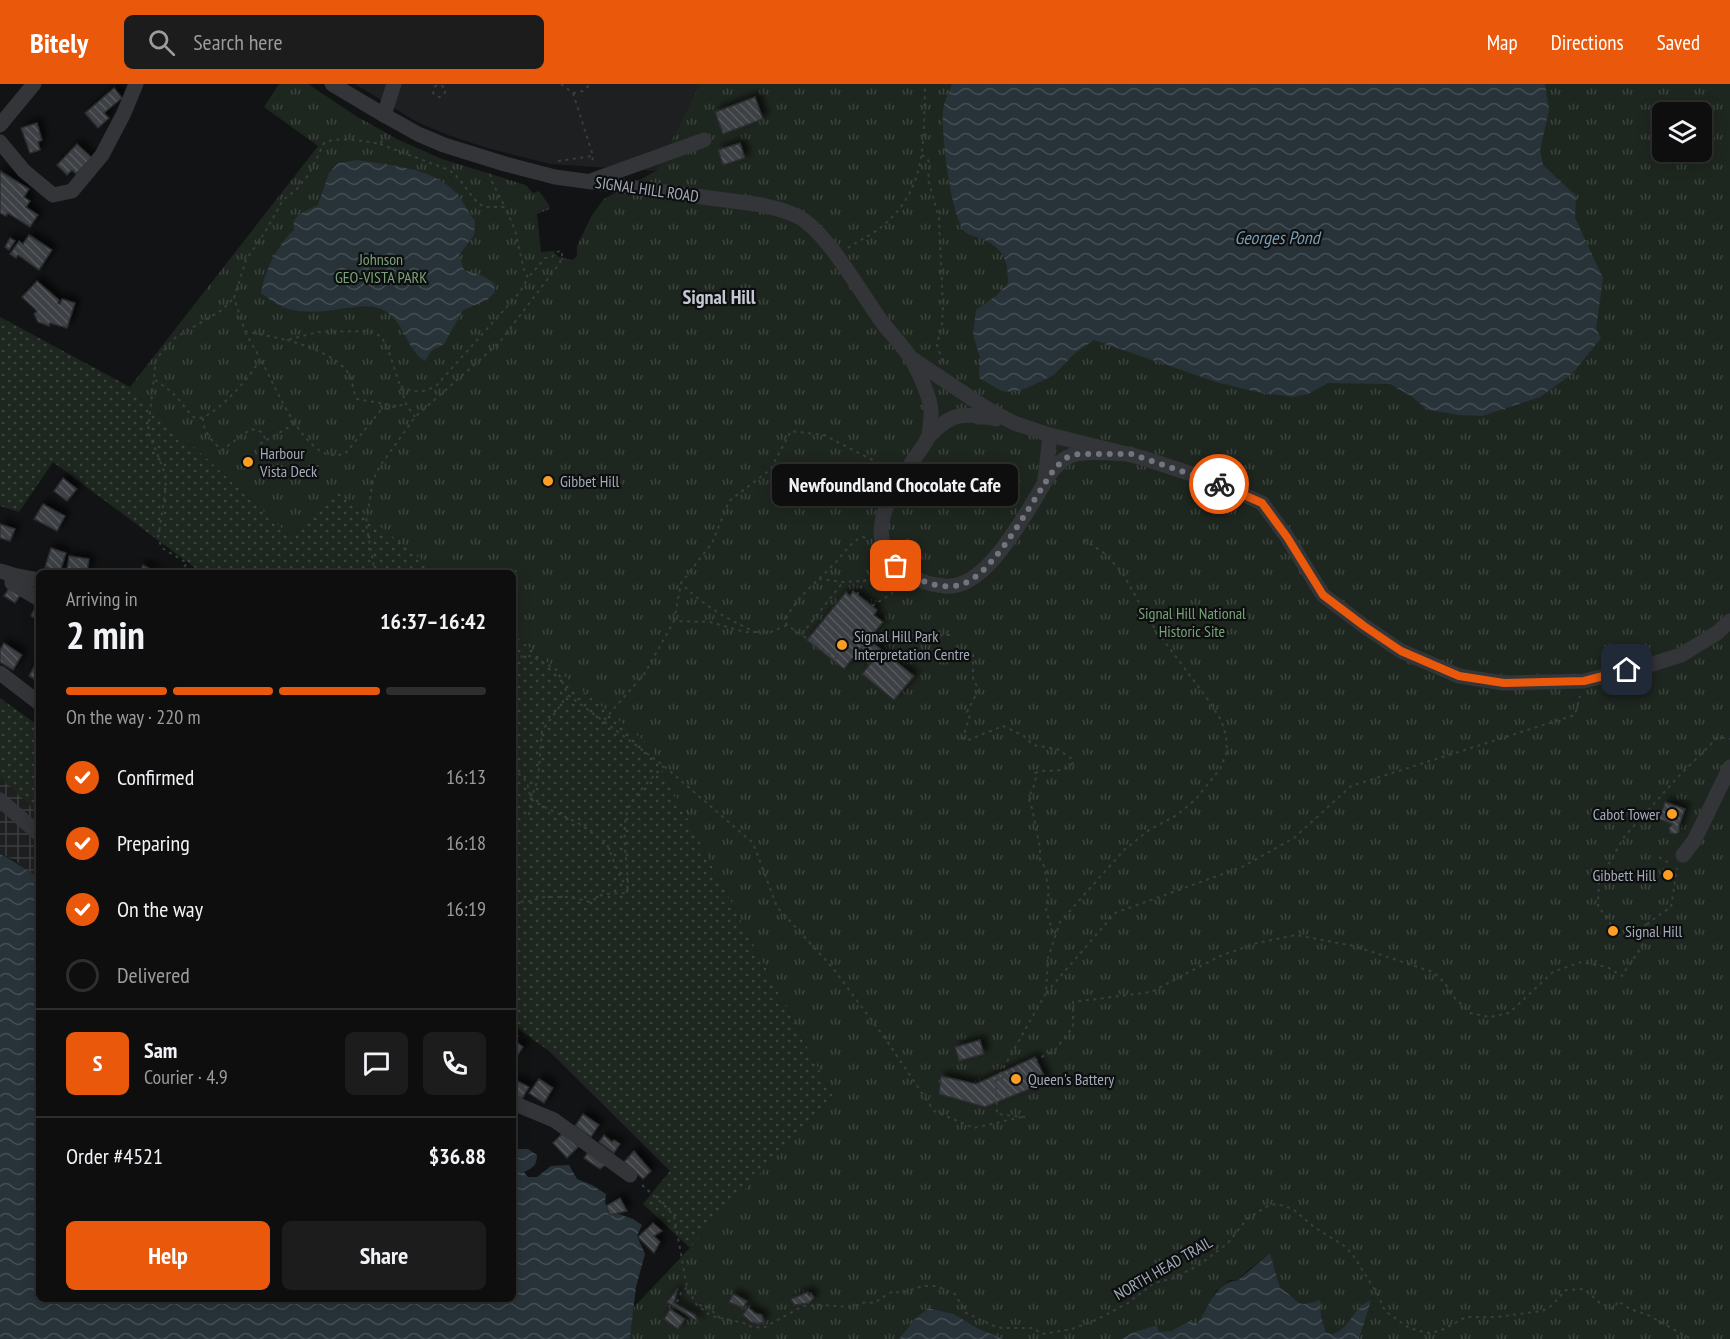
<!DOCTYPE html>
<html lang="en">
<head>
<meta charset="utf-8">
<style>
	:root { --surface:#0e0e0f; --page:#1c1c1d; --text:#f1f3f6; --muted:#9b9c9e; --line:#2e2e2f; --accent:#ea580c }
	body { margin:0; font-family:"PT Sans Narrow",sans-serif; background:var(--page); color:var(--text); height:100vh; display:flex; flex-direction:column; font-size:22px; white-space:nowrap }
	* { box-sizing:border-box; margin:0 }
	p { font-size:20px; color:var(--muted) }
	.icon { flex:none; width:33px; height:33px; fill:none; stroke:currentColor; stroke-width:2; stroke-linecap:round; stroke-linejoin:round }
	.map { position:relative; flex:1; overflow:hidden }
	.panel { position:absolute; left:36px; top:486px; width:480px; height:732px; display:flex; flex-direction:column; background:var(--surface); border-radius:9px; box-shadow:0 3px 15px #0003,0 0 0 2px var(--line) }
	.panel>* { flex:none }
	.fabs { position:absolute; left:1652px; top:18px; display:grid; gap:12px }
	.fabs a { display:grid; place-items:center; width:60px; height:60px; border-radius:9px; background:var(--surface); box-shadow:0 3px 15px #0003,0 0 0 2px var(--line); font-size:30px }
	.pin { position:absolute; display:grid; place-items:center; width:51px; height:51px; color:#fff; margin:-26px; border-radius:12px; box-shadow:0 3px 9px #0006 }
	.courier { position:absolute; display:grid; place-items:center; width:60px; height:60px; margin:-30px; border:4px solid #ea580c; border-radius:50%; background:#fff; color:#222; box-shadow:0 2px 8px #0007 }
	.bubble { position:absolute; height:42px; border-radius:9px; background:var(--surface); box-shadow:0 3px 15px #0003,0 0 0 2px var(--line); font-size:20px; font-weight:700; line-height:42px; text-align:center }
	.headline em { font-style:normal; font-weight:700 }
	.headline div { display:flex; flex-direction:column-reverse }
	.headline { display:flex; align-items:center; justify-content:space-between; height:102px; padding:0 30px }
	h1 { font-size:39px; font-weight:700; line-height:45px }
	.bar { display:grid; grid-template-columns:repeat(4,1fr); gap:9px 6px; align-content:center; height:72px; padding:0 30px }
	.bar i { height:8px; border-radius:4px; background:var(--line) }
	.bar .on { background:var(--accent) }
	.bar p { grid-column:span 4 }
	.line { display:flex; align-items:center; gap:15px; padding:0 30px; border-top:2px solid var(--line) }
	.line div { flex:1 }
	.round { display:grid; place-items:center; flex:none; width:63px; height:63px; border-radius:9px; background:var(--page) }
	ol { padding:0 30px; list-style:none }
	li { display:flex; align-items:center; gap:18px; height:66px }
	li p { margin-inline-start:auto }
	li .icon { padding:6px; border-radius:50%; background:var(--accent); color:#fff; stroke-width:4 }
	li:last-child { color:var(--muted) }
	li i { width:33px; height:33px; border:3px solid var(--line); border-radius:50% }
	.cta { display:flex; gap:12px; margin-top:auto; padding:12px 30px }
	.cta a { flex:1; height:69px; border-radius:9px; background:var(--accent); color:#fff; font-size:24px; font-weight:700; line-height:69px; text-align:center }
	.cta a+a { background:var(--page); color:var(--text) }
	header { display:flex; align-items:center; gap:36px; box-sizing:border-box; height:84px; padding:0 30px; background:var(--accent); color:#fff }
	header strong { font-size:28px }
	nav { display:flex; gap:33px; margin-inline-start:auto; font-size:21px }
	.search { width:420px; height:54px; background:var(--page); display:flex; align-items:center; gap:15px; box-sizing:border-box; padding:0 21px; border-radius:9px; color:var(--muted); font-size:22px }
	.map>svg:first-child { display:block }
	.built { fill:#1e1f21 }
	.industrial { fill:url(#industrial-grid) }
	.grass { fill:url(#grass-dots) }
	.park { fill:url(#park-tufts); fill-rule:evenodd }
	.water { fill:url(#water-waves) }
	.building { fill:url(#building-back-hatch); stroke:#2c2d30; stroke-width:1.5; filter:url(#shadow) }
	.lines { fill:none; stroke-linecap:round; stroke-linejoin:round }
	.path { stroke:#393c41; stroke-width:2; stroke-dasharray:3 4.5; stroke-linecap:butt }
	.minor { stroke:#333539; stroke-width:15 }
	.done { stroke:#70767d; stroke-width:6; stroke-dasharray:0 10.8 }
	.route { stroke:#ea580c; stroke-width:8 }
	.poi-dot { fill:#fc9e23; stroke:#0d0e0f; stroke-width:2 }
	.labels { text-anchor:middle; stroke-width:4.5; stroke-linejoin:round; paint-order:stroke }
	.street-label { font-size:16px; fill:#a3abb6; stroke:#0d0e0f }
	.park-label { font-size:16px; fill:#7aa279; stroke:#0d0e0f }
	.poi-label { font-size:16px; fill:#a3abb6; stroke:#0d0e0f; text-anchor:start }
	.water-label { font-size:18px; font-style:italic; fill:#789db3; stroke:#0d0e0f }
	.quarter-label { font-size:20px; font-weight:bold; fill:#c4c9d1; stroke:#0d0e0f }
</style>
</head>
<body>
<header>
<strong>Bitely</strong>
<div class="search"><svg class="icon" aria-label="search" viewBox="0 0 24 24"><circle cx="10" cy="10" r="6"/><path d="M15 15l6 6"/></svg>Search here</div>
<nav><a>Map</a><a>Directions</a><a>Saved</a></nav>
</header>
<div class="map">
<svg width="1730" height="1255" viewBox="0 0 1730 1255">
	<defs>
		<pattern id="industrial-grid" width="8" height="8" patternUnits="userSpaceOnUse" patternTransform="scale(1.5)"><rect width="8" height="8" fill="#1e1f21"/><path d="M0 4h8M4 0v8" fill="none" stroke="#3c3d3f"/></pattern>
		<pattern id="grass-dots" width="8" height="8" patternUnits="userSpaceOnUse" patternTransform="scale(1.5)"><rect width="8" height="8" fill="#1e271f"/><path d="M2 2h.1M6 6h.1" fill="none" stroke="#3c443d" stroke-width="1.8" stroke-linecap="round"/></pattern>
		<pattern id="park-tufts" width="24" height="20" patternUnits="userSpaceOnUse" patternTransform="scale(1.5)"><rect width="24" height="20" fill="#1e271f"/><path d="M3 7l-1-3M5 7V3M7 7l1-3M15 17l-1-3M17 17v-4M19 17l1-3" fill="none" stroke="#3c443d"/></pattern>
		<pattern id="water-waves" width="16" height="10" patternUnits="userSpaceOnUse" patternTransform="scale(1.5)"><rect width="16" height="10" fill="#283339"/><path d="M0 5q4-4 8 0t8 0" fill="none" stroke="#444e53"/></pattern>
		<pattern id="building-back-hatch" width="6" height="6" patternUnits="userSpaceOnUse" patternTransform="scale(1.5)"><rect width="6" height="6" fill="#3e4144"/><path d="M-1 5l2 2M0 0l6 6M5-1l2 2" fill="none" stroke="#575a5d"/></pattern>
		<filter id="shadow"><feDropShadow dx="5" dy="-5" stdDeviation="3" flood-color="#0009"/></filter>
	</defs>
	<rect width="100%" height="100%" fill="#121314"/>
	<!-- built -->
	<polygon class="built" points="355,0 700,0 656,87 550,80 487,64 448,51 417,38"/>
	<!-- industrial -->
	<polygon class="industrial" points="0,693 39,730 39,793 27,788 15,776 0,770"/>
	<!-- grass -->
	<g class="grass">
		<polygon points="0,233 130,303 290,452 337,407 438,489 202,489 53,378 19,428 0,422"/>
		<polygon points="513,550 649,661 833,1012 690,1164 643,1120 670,1087 549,967 513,941"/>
		<polygon points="0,614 39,642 39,730 0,693"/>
	</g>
	<!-- park -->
	<path class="park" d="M279,0H308L356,32L399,56L442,75L526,101L533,109L539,107L549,121L550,125L537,130L541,168L553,167L559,173L572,176L577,172V162L592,131L604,115L656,87L700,0H1730V1255H1359L1370,1217L1341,1247L1333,1250L1326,1247L1321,1232L1305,1221L1297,1219L1289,1209L1280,1204L1270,1169L1247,1187L1237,1197L1230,1196L1216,1207L1198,1240L1164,1249L1159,1248L1157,1241L1131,1249L1122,1255H1003L977,1244L954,1230L928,1224L915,1235L899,1255H630L634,1223L833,1012L649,661L513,550V489H438L337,408L290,452L130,303L318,62L264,23ZM1662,28H1701V68H1662Z"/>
	<!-- water -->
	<g class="water">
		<path d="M952,0H1545L1549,26L1540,66L1543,81L1576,112L1575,134L1603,194L1596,245L1601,254L1572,290L1540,313L1482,332L1460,331L1428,326L1411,312L1390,300L1328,299L1310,309L1293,313L1257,308L1216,298L1094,256L1074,270L1054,291L1027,304L1013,308L1002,307L979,294L980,273L973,251L976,226L996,212L1008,199C1008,177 1004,164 982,155C977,153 970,152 965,148C951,133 941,49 943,26C944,18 949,8 952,0Z"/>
		<path d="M358,76C393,83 431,82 457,110C464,118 468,129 475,137L474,151L459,171L464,186L483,192L494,199L495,208L487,216L463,226L444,260L431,267L425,277C406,266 404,234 381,225C367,220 355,223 340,225C322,228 297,230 281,222C274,219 267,213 261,209C265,187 277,161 294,146C291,130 305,128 318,121L329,89L338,79Z"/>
		<path d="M0,770C16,777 24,786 39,793V1215H513V1065H528L537,1071C537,1081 533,1084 524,1088L528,1093H537L551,1082L569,1081L577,1095L592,1101L606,1110L605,1118L608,1126L633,1135L642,1141L637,1152L645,1170L636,1203L630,1255H0Z"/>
		<path d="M1270,1169L1280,1204C1301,1215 1292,1226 1320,1216L1321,1232L1326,1248L1333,1250C1352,1243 1351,1225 1371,1216L1359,1255H1122L1131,1249L1157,1241L1159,1248L1171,1247L1190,1237L1198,1240C1207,1225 1217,1196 1237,1197Z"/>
		<polygon points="928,1224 954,1230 977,1244 1003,1255 899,1255 915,1235"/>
	</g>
	<!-- building -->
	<g class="building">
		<polygon points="114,4 122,14 104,29 109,34 98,44 85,29"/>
		<polygon points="755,13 763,35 723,50 715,28"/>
		<polygon points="37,39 42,56 38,58 40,66 30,69 21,44"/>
		<polygon points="740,59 745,74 723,81 718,66"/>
		<polygon points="77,60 92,74 76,90 72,86 67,91 57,81"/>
		<polygon points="0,87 29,105 24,113 30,117 26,123 38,131 30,143 8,129 6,132 0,129"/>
		<polygon points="29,151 52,166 39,186 18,171 16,174 10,170 19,157 23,160"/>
		<polygon points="10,154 15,157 9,166 5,163"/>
		<polygon points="37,197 59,216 58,219 60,220 62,215 75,219 67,244 50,239 49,242 38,238 34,230 37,227 22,213"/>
		<polygon points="63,394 77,405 67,417 54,407"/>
		<polygon points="43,420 65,432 57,447 34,435"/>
		<polygon points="0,440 15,445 10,457 0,454"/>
		<polygon points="51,464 66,469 60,488 45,483"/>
		<polygon points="69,472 89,475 87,489 67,487"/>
		<polygon points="143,481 157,489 139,489"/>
		<polygon points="11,501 22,508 15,519 4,512"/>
		<polygon points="853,507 877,526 874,531 883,538 866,558 872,562 874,560 914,592 894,616 862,590 874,575 861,564 844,585 807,556 846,508 850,512"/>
		<polygon points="37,520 39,521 39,537 31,532"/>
		<polygon points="4,559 22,571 13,586 0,578 0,566"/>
		<polygon points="38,576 39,577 39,598 29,592"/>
		<polygon points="1665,718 1685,725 1679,742 1679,748 1676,750 1670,749 1669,744 1672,740 1659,735"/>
		<polygon points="514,949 518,952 515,957 523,963 517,972 513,969"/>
		<polygon points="980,956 984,970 959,977 955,963"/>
		<polygon points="1035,973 1047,998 985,1023 939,1010 941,992 976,1000"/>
		<polygon points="513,995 529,1003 522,1015 513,1010"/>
		<polygon points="539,995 553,1004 544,1019 529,1009"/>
		<polygon points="583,1030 599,1041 591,1053 575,1042"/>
		<polygon points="564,1048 578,1063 567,1074 553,1059"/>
		<polygon points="604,1051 612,1058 614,1056 620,1060 614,1069 599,1058"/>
		<polygon points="590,1065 609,1078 600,1085 584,1074"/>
		<polygon points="634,1067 651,1087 643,1095 624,1078"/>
		<polygon points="620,1114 627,1127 610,1131 606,1122"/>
		<polygon points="653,1139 662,1147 654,1152 660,1158 654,1169 638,1153"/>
		<polygon points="678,1204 674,1219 695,1231 698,1238 667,1218"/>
		<polygon points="808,1208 809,1211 811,1209 814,1214 809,1219 794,1221 791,1215"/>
		<polygon points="733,1210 747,1217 743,1224 729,1218"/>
		<polygon points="748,1223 755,1229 762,1231 764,1238 758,1240 751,1238 743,1231"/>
		<polygon points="670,1225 685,1235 678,1245 664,1235"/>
	</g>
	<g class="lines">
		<!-- path -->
		<g class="path">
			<polyline points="561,0 573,9 583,7 591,0"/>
			<circle cx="439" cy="7" r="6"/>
			<polyline points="573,9 593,72 592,80"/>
			<path d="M386,50L380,60C366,57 337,52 324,59L309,90L296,106L283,116L265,148L246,176L234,214L245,247L287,256L318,248L370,247L382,253L390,271L406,320L415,333"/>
			<path d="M380,60L449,86C464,96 469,114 484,123H505L515,146L524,186L528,194L520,208L436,302C423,309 413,309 401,302"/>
			<polyline points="922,71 927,74 930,80 928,95 939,134 943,223 942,240 937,261 943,279"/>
			<polyline points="558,77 593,72"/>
			<polyline points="490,90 492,98 505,123"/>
			<path d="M848,164C858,157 870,152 880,144C929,105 923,56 925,0"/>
			<polyline points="245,248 260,274"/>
			<path d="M287,256C306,262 340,272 350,292C353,299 353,308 357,315L396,322"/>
			<path d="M155,296C170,306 175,310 186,325C189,328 192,333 196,334C211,338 256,288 260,274C275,302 295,352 322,368C329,372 337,371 345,370L381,326L406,320"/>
			<path d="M203,334C202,346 213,359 222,366L251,345L262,348L266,357"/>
			<polyline points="260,360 296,339"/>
			<polyline points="180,489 187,479 162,464 158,454 165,411 166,392 148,347 156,275 175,254 222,226 234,214"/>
			<polyline points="375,489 366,439 373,396 380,382 415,333 499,259 556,184 562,175 562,167 556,168 552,173 545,174 528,194"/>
			<polyline points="819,495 843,498 864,497"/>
			<polyline points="857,511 864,497 883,488"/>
			<polyline points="872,522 902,503"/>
			<polyline points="674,537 681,499"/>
			<polyline points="755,548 771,548 787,541"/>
			<polyline points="802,550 843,498"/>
			<polyline points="872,552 953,551"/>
			<path d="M973,570V596L979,605L967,628L970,631L963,654L966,657L1003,642L1024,652L1033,661L1057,665L1072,675L1073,679C1059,692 1050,683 1035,689C1039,703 1023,711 1032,724L1040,764V776L1044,782L1049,807L1046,826L1054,852"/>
			<polyline points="513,573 531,572 557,586 568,611 664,682 753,759 777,823 832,883 887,957 934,1027 974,1044 1022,1033"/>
			<path d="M837,575L787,541L785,537C795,514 816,499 832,482C843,472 849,458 863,453L868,455"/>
			<path d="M604,636L645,589L674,537L710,538L745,548H755C728,535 703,522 681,499L712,459L729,417L770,386L791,347L824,351L890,385"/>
			<path d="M513,684L527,698L531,715C546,725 562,731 578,739C588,745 596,753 606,758C613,773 617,791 628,804"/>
			<polyline points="529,731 531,715 538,695 542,647 567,612"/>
			<polyline points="1659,773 1672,781"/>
			<path d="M513,817L526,818L544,813H570L590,818L603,810L626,809L628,804C628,781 619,741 630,721C634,712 656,689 664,682"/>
			<path d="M1647,840L1635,848L1622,852C1609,846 1613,848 1609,836C1607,832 1601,827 1598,823L1599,797L1624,753L1677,694L1718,653L1730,655"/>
			<polyline points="1046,909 1115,829 1242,783 1294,754 1351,702 1575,631 1580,612"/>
			<polyline points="996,997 1046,909 1048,874 1060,838 1124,766 1149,746 1177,731 1196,715 1220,685 1227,668 1226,651 1221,636 1209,617 1150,538 1122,488 1104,469 1083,455"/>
			<path d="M1025,1033L997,1030L996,997L1055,966L1073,943V918L1151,908L1220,872L1257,859L1296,851L1354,862L1433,888L1445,899L1451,910L1470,929L1490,933L1509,929L1553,888L1581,878L1607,883L1622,892C1630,877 1651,856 1648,839L1671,823L1677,784"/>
			<polyline points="642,1101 666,1123 674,1132 687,1203 696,1220 711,1232 744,1239 748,1242 763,1244 803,1222 822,1221 852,1223 866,1218 874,1219 893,1207 900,1209 923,1202 936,1202 955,1210 966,1229 994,1242 1002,1244 1033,1244 1042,1250 1072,1245 1096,1236 1128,1219 1154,1199 1174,1194 1199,1181 1227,1160 1247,1135 1269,1121 1277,1120 1293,1125 1314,1143 1343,1161 1353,1171 1378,1211 1385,1227 1409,1244 1427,1249 1440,1247 1466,1233 1497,1233 1542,1227 1551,1222 1566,1206 1584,1205 1600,1219 1614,1225 1618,1217 1630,1225 1648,1231 1691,1255"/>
			<polyline points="677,1218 681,1209 687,1203"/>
			<polyline points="699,1221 708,1223 721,1235"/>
		</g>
		<!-- minor -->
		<g class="minor">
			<path d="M332,0L384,31L418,50L444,61L505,80L555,93L762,121C777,125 793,128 805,137C833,158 860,208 882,238C891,250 902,261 910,273C918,286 931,314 931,328C931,335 930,344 929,351C926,360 917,370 912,378C892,407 864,449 895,480C907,493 926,500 944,502C982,507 1017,444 1035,415C1044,401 1052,381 1068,373C1083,365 1114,370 1131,370"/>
			<polyline points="384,31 394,0"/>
			<polyline points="0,41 34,0"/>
			<polyline points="0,58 24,87 53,111 72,107 102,71 124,29 136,0"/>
			<polyline points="593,96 704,56"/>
			<polyline points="911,274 986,324 1014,339 1050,351 1143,374 1213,397 1262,419 1287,453 1323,511 1364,542 1401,567 1459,592 1504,599 1584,597 1649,581 1681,571 1717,549 1730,537"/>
			<path d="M929,352C953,327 964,329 996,335"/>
			<polyline points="1045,395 1050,351"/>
			<polyline points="0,487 13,491 12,499 39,515"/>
			<polyline points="13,491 39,496"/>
			<polyline points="0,589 39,619"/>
			<polyline points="0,716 39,750"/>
			<polyline points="1683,771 1694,757 1730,683"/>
			<polyline points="513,1019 554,1036 630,1091"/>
		</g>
	</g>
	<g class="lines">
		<!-- done -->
		<path class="done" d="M896,482C914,495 943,509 965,499C998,485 1034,412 1056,383L1066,374L1078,370H1131L1219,400"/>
		<!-- route -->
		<polyline class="route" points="1219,400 1262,419 1287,453 1323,511 1364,542 1401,567 1459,592 1504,599 1584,597 1627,586"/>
	</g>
	<!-- markers -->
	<g class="poi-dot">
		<circle cx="248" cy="378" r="6"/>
		<circle cx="548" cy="397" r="6"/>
		<circle cx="842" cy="561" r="6"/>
		<circle cx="1672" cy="730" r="6"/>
		<circle cx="1668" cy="791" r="6"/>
		<circle cx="1613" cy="847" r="6"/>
		<circle cx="1016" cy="995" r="6"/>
	</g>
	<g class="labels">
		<!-- street labels -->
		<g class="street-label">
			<text transform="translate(647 105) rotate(8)" y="6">SIGNAL HILL ROAD</text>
			<text transform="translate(1163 1184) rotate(-30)" y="6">NORTH HEAD TRAIL</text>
		</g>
		<!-- park labels -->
		<g class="park-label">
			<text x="381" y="181">Johnson<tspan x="381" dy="18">GEO-VISTA PARK</tspan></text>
			<text x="1192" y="535">Signal Hill National<tspan x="1192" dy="18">Historic Site</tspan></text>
		</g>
		<!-- poi labels -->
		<g class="poi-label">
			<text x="260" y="375">Harbour<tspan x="260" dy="18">Vista Deck</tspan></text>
			<text x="560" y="403">Gibbet Hill</text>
			<text x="854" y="558">Signal Hill Park<tspan x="854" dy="18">Interpretation Centre</tspan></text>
			<text x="1660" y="736" text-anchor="end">Cabot Tower</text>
			<text x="1656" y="797" text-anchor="end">Gibbett Hill</text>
			<text x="1625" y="853">Signal Hill</text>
			<text x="1028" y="1001">Queen's Battery</text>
		</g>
		<!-- water labels -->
		<g class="water-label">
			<text x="1277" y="160">Georges Pond</text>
		</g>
		<!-- quarter labels -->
		<g class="quarter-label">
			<text x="719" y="220">Signal Hill</text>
		</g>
	</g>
</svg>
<div class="fabs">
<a><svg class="icon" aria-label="layers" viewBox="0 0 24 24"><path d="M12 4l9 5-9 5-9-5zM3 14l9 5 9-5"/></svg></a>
</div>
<div class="pin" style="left:896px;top:482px;background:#ea580c"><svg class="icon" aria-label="bag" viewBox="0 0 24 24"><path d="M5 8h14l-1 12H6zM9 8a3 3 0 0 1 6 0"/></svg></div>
<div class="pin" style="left:1627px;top:586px;background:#1f2937"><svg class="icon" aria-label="home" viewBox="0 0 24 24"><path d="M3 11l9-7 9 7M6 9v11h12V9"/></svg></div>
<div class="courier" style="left:1219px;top:400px"><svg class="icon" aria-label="bike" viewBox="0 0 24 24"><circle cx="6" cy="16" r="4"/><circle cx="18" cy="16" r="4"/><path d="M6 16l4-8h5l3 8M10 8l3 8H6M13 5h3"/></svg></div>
<div class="bubble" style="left:772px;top:380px;width:246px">Newfoundland Chocolate Cafe</div>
<section class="panel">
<div class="headline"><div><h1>2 min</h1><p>Arriving in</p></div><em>16:37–16:42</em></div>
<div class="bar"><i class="on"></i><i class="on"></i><i class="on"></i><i></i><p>On the way · 220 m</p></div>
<ol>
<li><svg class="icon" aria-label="check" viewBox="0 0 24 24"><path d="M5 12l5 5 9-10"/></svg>Confirmed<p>16:13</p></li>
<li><svg class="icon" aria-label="check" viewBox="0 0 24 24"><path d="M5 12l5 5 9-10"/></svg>Preparing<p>16:18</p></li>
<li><svg class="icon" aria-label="check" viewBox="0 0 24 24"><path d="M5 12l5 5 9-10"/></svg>On the way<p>16:19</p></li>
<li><i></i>Delivered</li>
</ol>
<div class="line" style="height:108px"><b class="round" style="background:var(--accent);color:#fff">S</b><div><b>Sam</b><p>Courier · 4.9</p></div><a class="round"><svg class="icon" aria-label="chat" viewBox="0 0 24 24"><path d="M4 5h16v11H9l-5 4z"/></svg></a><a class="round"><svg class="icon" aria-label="phone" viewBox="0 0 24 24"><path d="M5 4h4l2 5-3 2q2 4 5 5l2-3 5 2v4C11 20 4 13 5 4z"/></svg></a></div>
<div class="line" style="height:78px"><div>Order #4521</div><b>$36.88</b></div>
<div class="cta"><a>Help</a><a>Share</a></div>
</section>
</div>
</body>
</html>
